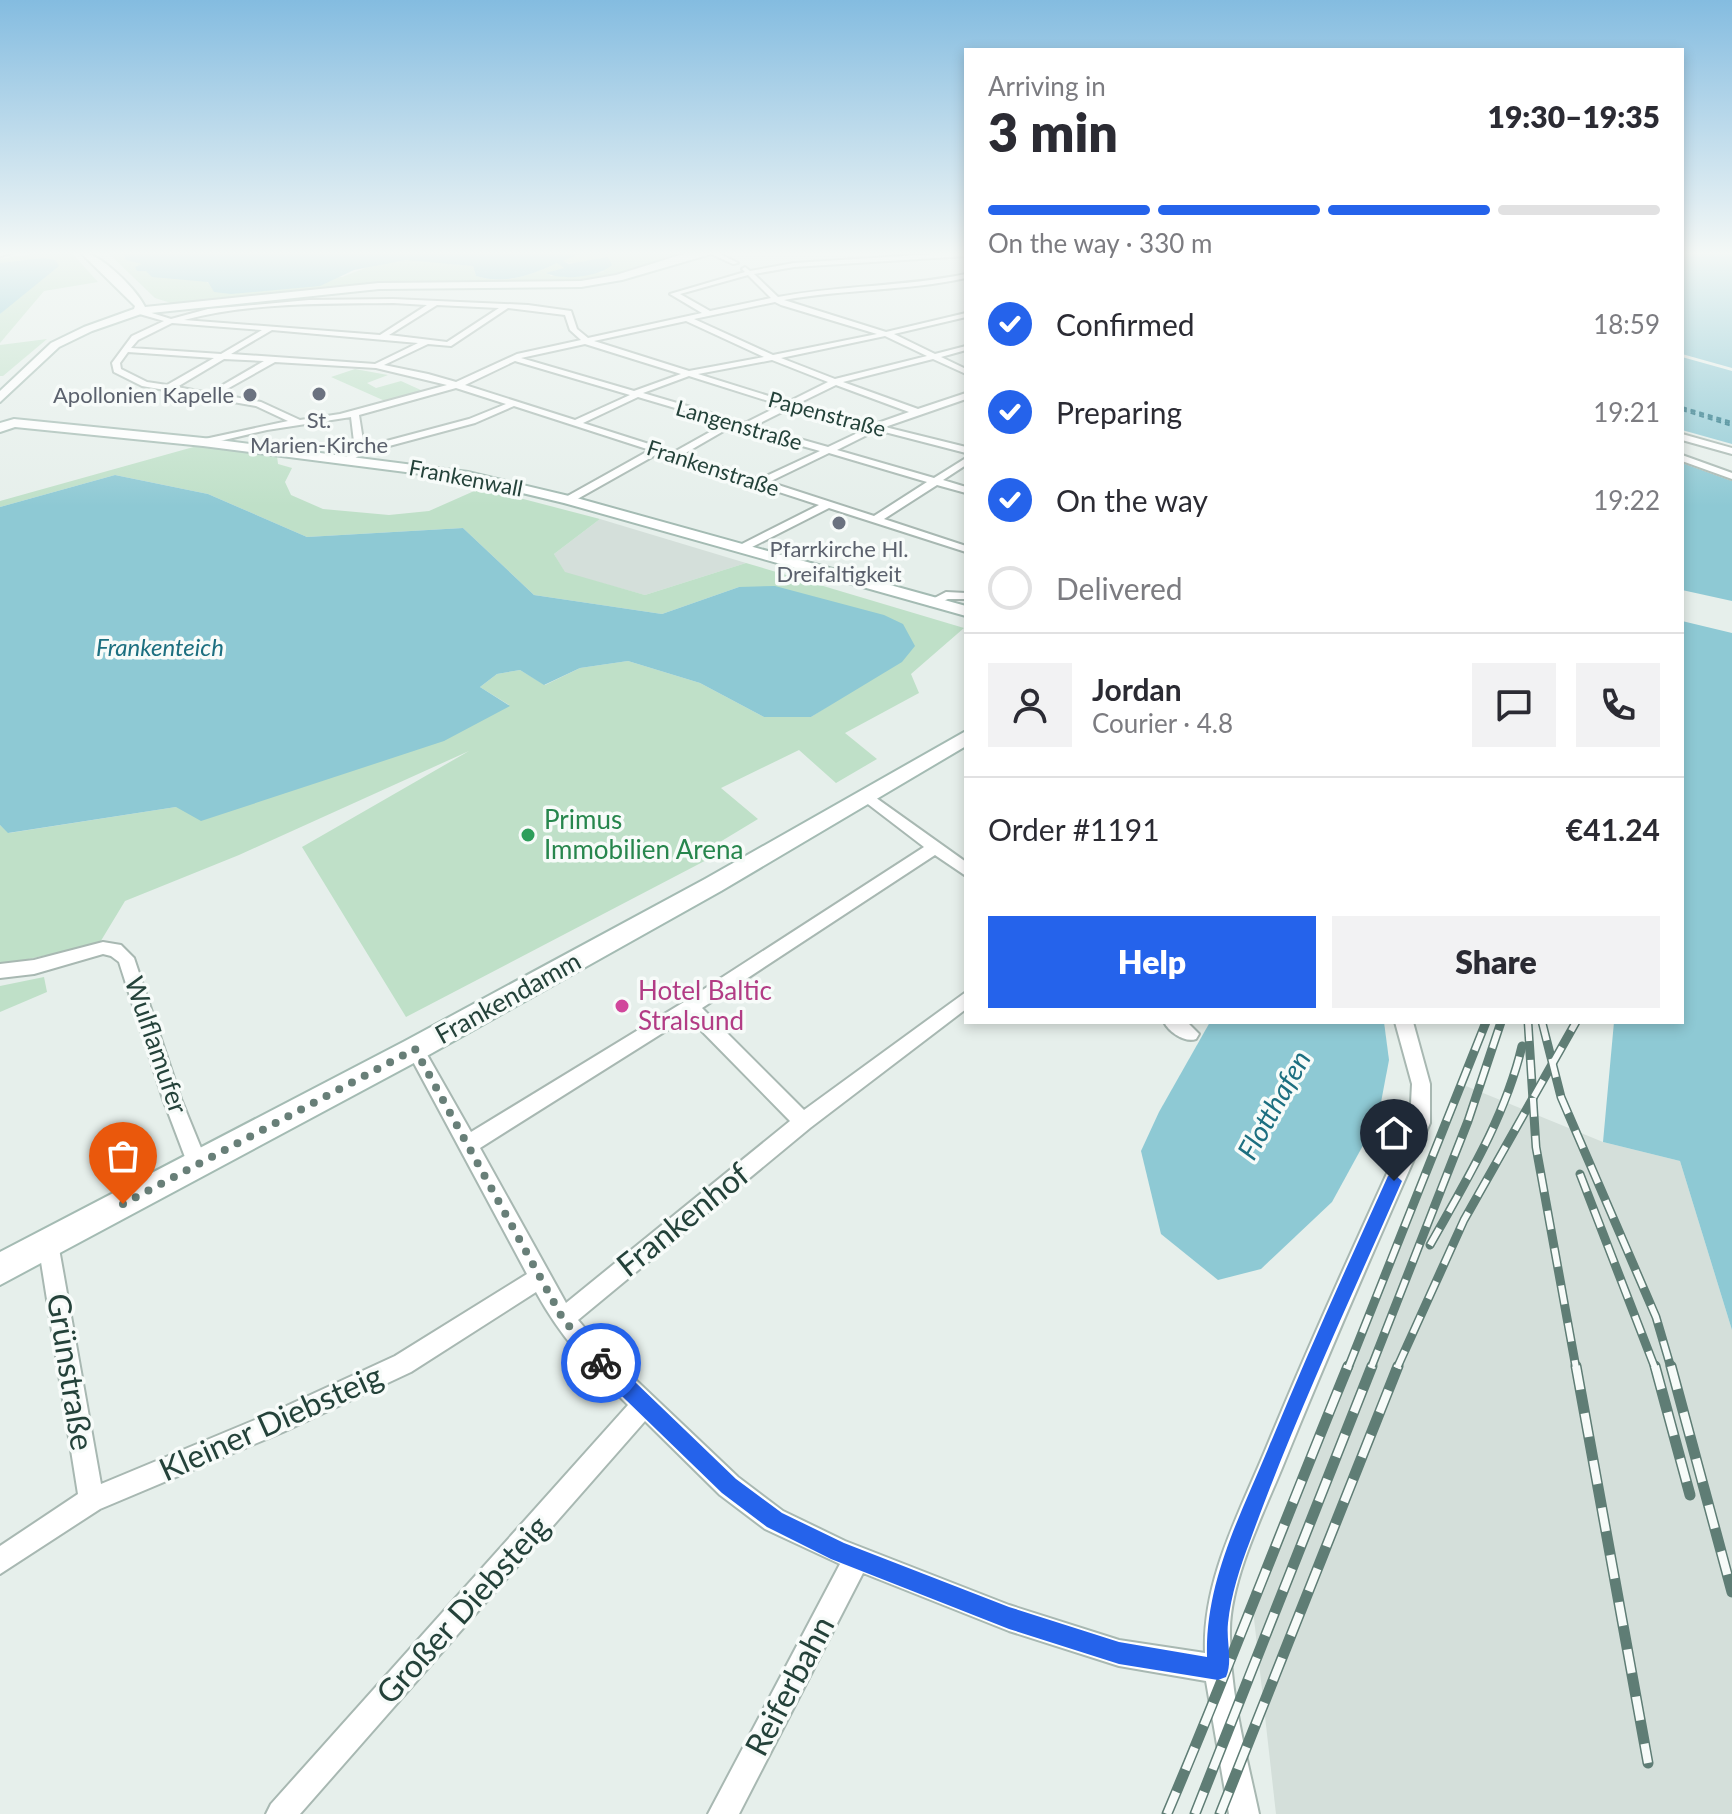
<!DOCTYPE html>
<html lang="en">
<head>
<meta charset="utf-8">
<style>
	:root { --surface:#fff; --page:#f2f2f3; --text:#2b2b33; --muted:#7c7c81; --line:#e1e1e2; --accent:#2563eb }
	body { margin:0; font-family:Lato,sans-serif; background:var(--page); color:var(--text); height:100vh; display:flex; flex-direction:column; font-size:30px; white-space:nowrap }
	* { box-sizing:border-box; margin:0 }
	p { font-size:26px; color:var(--muted) }
	.icon { flex:none; width:44px; height:44px; fill:none; stroke:currentColor; stroke-width:2; stroke-linecap:round; stroke-linejoin:round }
	.map { position:relative; flex:1; overflow:hidden }
	.sheet { position:absolute; left:964px; top:48px; width:720px; height:976px; display:flex; flex-direction:column; background:var(--surface); border-radius:0px; box-shadow:0 4px 12px #0003 }
	.sheet>* { flex:none }
	.pin { position:absolute; display:grid; place-items:center; width:68px; height:68px; color:#fff; margin:-82px -34px; border-radius:50% 50% 50% 0; rotate:-45deg; box-shadow:0 0 8px #0007 }
	.pin .icon { rotate:45deg }
	.courier { position:absolute; display:grid; place-items:center; width:80px; height:80px; margin:-40px; border:6px solid #2563eb; border-radius:50%; background:#fff; color:#222; box-shadow:0 2px 10px #0007 }
	.headline em { font-style:normal; font-weight:800 }
	.headline div { display:flex; flex-direction:column-reverse }
	.headline { display:flex; align-items:center; justify-content:space-between; height:136px; padding:0 24px }
	h1 { font-size:52px; font-weight:800; line-height:60px }
	.bar { display:grid; grid-template-columns:repeat(4,1fr); gap:12px 8px; align-content:center; height:96px; padding:0 24px }
	.bar i { height:10px; border-radius:6px; background:var(--line) }
	.bar .selected { background:var(--accent) }
	.bar p { grid-column:span 4 }
	.line { display:flex; align-items:center; gap:20px; padding:0 24px; border-top:2px solid var(--line) }
	.line div { flex:1 }
	.round { display:grid; place-items:center; flex:none; width:84px; height:84px; border-radius:0px; background:var(--page) }
	ol { padding:0 24px; list-style:none }
	li { display:flex; align-items:center; gap:24px; height:88px }
	li p { margin-inline-start:auto }
	li .icon { padding:8px; border-radius:50%; background:var(--accent); color:#fff; stroke-width:4 }
	li:last-child { color:var(--muted) }
	li i { width:44px; height:44px; border:4px solid var(--line); border-radius:50% }
	.cta { display:flex; gap:16px; margin-top:auto; padding:16px 24px }
	.cta a { flex:1; height:92px; border-radius:0px; background:var(--accent); color:#fff; font-size:32px; font-weight:800; line-height:92px; text-align:center }
	.cta a+a { background:var(--page); color:var(--text) }
	.map>svg:first-child { display:block }
	.built { fill:#d4dfda }
	.green { fill:#bfe0c8 }
	.water { fill:#8ec9d4 }
	.lines { fill:none; stroke-linecap:round; stroke-linejoin:round }
	.ferry { stroke:#1c6f80; stroke-width:2; stroke-dasharray:5 4; stroke-linecap:butt }
	.street-casing { stroke:#a8b8b2; stroke-width:4 }
	.secondary-casing { stroke:#a4bbb3; stroke-width:4 }
	.street { fill:#fff; fill-rule:evenodd }
	.secondary { fill:#fff; fill-rule:evenodd }
	.rail-far1-casing { stroke:#5f7d75; stroke-width:9 }
	.rail-casing { stroke:#5f7d75; stroke-width:11 }
	.rail-far1 { stroke:#f7fbf9; stroke-width:6; stroke-dasharray:19; stroke-linecap:butt }
	.rail { stroke:#f7fbf9; stroke-width:8; stroke-dasharray:24; stroke-linecap:butt }
	.route { fill:#2563eb }
	.done { stroke:#687f78; stroke-width:8; stroke-dasharray:0 14.4 }
	.worship-dot { fill:#6b7280; stroke:#f7fbf9; stroke-width:3 }
	.leisure-dot { fill:#2e9e5b; stroke:#f7fbf9; stroke-width:3 }
	.hotel-dot { fill:#d1479c; stroke:#f7fbf9; stroke-width:3 }
	.labels { text-anchor:middle; stroke-width:7; stroke-linejoin:round; paint-order:stroke }
	.far-worship-label { font-size:22px; fill:#5b616d; stroke:#f7fbf9 }
	.far-street-label { font-size:22px; fill:#24423a; stroke:#f7fbf9 }
	.far-water-label { font-size:24px; font-style:italic; fill:#1c6f80; stroke:#f7fbf9 }
	.leisure-label { font-size:26px; fill:#27864d; stroke:#f7fbf9; text-anchor:start }
	.hotel-label { font-size:26px; fill:#b23c85; stroke:#f7fbf9; text-anchor:start }
	.street-label { font-size:26px; fill:#24423a; stroke:#f7fbf9 }
	.water-label { font-size:28px; font-style:italic; fill:#1c6f80; stroke:#f7fbf9 }
	.near-street-label { font-size:32px; fill:#24423a; stroke:#f7fbf9 }
</style>
</head>
<body>
<div class="map">
<svg width="1732" height="1814" viewBox="0 0 1732 1814">
	<rect width="100%" height="100%" fill="#e6efeb"/>
	<!-- built -->
	<g class="built">
		<polygon points="600,519 746,563 645,595 565,573 554,554"/>
		<polygon points="1461,1084 1603,1142 1680,1161 1732,1330 1732,1814 1276,1814 1251,1592 1263,1572 1403,1234"/>
	</g>
	<!-- green -->
	<g class="green">
		<polygon points="48,252 71,252 98,282 44,291 0,343 0,314 21,294 43,258 0,263 0,259"/>
		<path d="M107,252H122L126,260L140,262C164,292 193,267 212,286L342,277L373,265L414,259L473,266L476,276C505,285 532,275 557,263L565,268L547,273L551,276L605,272L562,261L583,252H687L592,280L382,283L171,303L155,298Z"/>
		<polygon points="47,339 3,376 0,376 0,345"/>
		<polygon points="355,369 388,375 367,383 376,388 401,381 423,391 385,401 331,377"/>
		<polygon points="197,446 277,456 278,464 292,468 285,482 291,495 323,509 389,515 429,511 481,488 600,519 554,554 565,572 645,595 746,563 964,628 911,674 919,693 845,733 877,759 836,783 799,750 721,788 758,819 715,845 718,854 406,1017 302,847 469,751 239,855 125,901 99,944 0,965 0,825 9,833 176,807 509,705 480,687 497,674 520,670 545,685 580,668 628,661 700,683 764,717 811,717 845,695 739,587 662,614 534,595 463,528 307,537 208,494 115,475 0,507 0,501"/>
		<polygon points="44,977 47,992 0,1012 0,986"/>
	</g>
	<!-- water -->
	<g class="water">
		<path d="M122,252H583L563,261L569,264L608,257L612,265C599,277 562,281 546,273L564,268L557,263C532,275 505,285 476,276L473,266L406,260L354,270L320,286L231,294L214,292L208,282L152,277L146,271H137L135,267L142,264L126,260Z"/>
		<polygon points="1682,252 1732,252 1732,368 1682,354"/>
		<polygon points="43,258 55,260 59,266 0,314 0,263"/>
		<polygon points="1682,357 1732,371 1732,444 1682,430"/>
		<polygon points="1682,463 1732,481 1732,601 1682,590"/>
		<polygon points="115,475 208,494 307,537 463,528 534,595 662,614 739,587 775,586 884,615 903,624 915,646 902,662 811,717 764,717 700,683 628,661 580,668 544,685 520,670 497,674 480,687 510,706 444,741 201,821 176,807 8,833 0,825 0,507"/>
		<polygon points="1682,621 1732,633 1732,1330 1680,1161 1603,1142 1614,1022 1682,1022"/>
		<polygon points="1210,1022 1384,1022 1389,1060 1378,1118 1332,1202 1261,1269 1218,1280 1161,1234 1141,1151 1159,1112"/>
	</g>
	<g class="lines">
		<!-- ferry -->
		<g class="ferry">
			<polyline points="1682,407 1732,422"/>
			<polyline points="1682,408 1732,424"/>
			<polyline points="1682,410 1732,426"/>
		</g>
		<defs>
			<g id="street">
				<polygon points="0,252 14,252 0,256"/>
				<polygon points="707,252 716,252 738,263 733,264"/>
				<path d="M966,252V256L794,267L754,274L778,297C840,285 904,287 966,274V278C906,291 844,289 784,300L886,332L966,313V317L894,334L935,354L966,346V350L941,357L966,369V374L933,359L843,382L918,409L966,393V399L885,427L966,447V453L877,430L837,450L934,478L966,458V465L943,480L966,487V493L937,485L884,519L966,546V552L829,508L744,551H736V547L819,505L659,453L572,502H564V498L650,450L514,406L475,423L363,453L349,462L344,459L355,450L351,417L267,430L203,445L198,442L200,440L288,421L256,406L142,386L114,372L112,363L132,336L164,321L136,313L139,309L171,319L208,309L309,300L393,299L528,305L571,311L577,329L588,338L702,313L670,294L745,272L742,269L745,267L750,271L794,263ZM748,275L771,298L710,311L680,294ZM775,302L781,305L877,334L773,355L694,319ZM393,303L427,305L380,335L184,320C251,302 324,304 393,303ZM437,305L499,308L447,342L389,335ZM508,308L565,315L570,330L581,340L517,354L456,382L428,374L384,365L428,344L451,346ZM686,321L764,357L689,371L594,341ZM172,323L262,330L221,354L131,348L138,340ZM272,330L418,343L375,364L231,354ZM885,336L927,356L835,379L781,358ZM585,344L681,374L634,391L521,358ZM128,352L214,358L167,385L147,382L121,369L120,363ZM224,359L264,361L209,393L177,387ZM772,360L828,382L788,402L698,374ZM515,361L630,395L575,420L465,385ZM275,362L376,368L447,385L340,414L300,420L261,402L218,394ZM689,376L781,405L745,423L643,393ZM836,385L909,412L875,424L797,404ZM456,388L506,404L469,419L364,447L359,415ZM638,397L726,423L674,452L583,423ZM790,408L868,428L828,447L754,426ZM734,425L741,429L820,451L760,479L682,455ZM829,453L927,482L874,516L769,482Z"/>
				<polygon points="1682,434 1732,448 1732,454 1682,440"/>
				<polygon points="1682,455 1732,473 1732,479 1682,461"/>
				<polygon points="946,592 966,593 966,599 948,599 931,606 925,603"/>
				<path d="M865,790L966,862V876L935,855L702,1008L804,1110L966,992V1009L810,1128L578,1320L600,1346L738,1477L783,1511L845,1541L1009,1605L1119,1640L1205,1653C1202,1580 1240,1512 1267,1446C1312,1337 1361,1230 1410,1123L1412,1084L1395,1022H1413L1430,1084V1123C1379,1238 1329,1352 1282,1468C1263,1514 1231,1579 1230,1629C1229,1691 1246,1753 1259,1814H1229L1206,1681L1119,1666L1009,1631L863,1573L739,1814H708L840,1564L765,1529L720,1495L645,1421L300,1814H266L271,1804L628,1405C589,1366 563,1341 536,1292L411,1372L283,1432L100,1509L0,1574V1546L78,1494L38,1243L41,1236L48,1233L55,1236L58,1243L101,1484L267,1415L395,1356L527,1274L409,1054L406,1049L409,1044L415,1041L421,1044L471,1132L684,1002L924,847L860,798L858,795L860,792ZM688,1017L790,1121L566,1303L480,1148Z"/>
				<polygon points="103,942 121,945 134,958 181,1099 208,1165 205,1171 198,1174 191,1171 188,1165 163,1099 119,962 111,956 103,954 34,974 0,978 0,964 34,960"/>
				<path d="M1164,1022H1187L1199,1034L1196,1039C1185,1043 1169,1032 1164,1022Z"/>
			</g>
			<g id="secondary">
				<path d="M80,252C100,252 137,290 145,307L379,283L581,281L616,275L690,252H718L622,280L581,287L379,289L141,314L92,331L59,347L0,402V391L51,343L84,327L134,309L135,306Z"/>
				<polygon points="14,419 203,438 468,472 573,497 966,606 966,616 564,503 468,480 203,446 15,427 0,432 0,423"/>
				<polygon points="966,731 966,746 721,891 425,1057 0,1285 0,1252 405,1041 705,879"/>
			</g>
		</defs>
		<!-- street casing -->
		<use href="#street" class="street-casing"/>
		<!-- secondary casing -->
		<use href="#secondary" class="secondary-casing"/>
		<!-- street -->
		<use href="#street" class="street"/>
		<!-- secondary -->
		<use href="#secondary" class="secondary"/>
		<defs>
			<g id="rail-far1">
				<polyline points="1528,1022 1536,1147 1576,1368"/>
				<polyline points="1542,1022 1561,1097 1656,1317 1671,1368"/>
				<polyline points="1580,1174 1655,1368"/>
				<path d="M1430,1245C1466,1181 1505,1118 1522,1046"/>
				<polyline points="1348,1368 1486,1022"/>
				<polyline points="1371,1368 1468,1121 1501,1022"/>
				<polyline points="1397,1368 1464,1220 1576,1022"/>
			</g>
			<g id="rail">
				<polyline points="1576,1366 1648,1763"/>
				<polyline points="1655,1366 1690,1495"/>
				<polyline points="1671,1366 1732,1592"/>
				<path d="M1167,1814C1230,1665 1287,1515 1348,1366"/>
				<polyline points="1195,1814 1372,1366"/>
				<polyline points="1220,1814 1398,1366"/>
			</g>
		</defs>
		<!-- rail-far1 casing -->
		<use href="#rail-far1" class="rail-far1-casing"/>
		<!-- rail casing -->
		<use href="#rail" class="rail-casing"/>
		<!-- rail-far1 -->
		<use href="#rail-far1" class="rail-far1"/>
		<!-- rail -->
		<use href="#rail" class="rail"/>
	</g>
	<!-- sky -->
	<linearGradient id="sky" x2="0" y2="1"><stop stop-color="#84bce0"/><stop offset="0.5" stop-color="#f4f8f6"/><stop offset="1" stop-color="#f4f8f6" stop-opacity="0"/></linearGradient>
	<rect width="1732" height="506" fill="url(#sky)"/>
	<!-- route -->
	<path class="route" d="M1394,1174L1402,1181C1350,1300 1294,1419 1250,1541C1240,1567 1231,1595 1228,1623C1226,1641 1233,1661 1226,1677L1218,1680L1119,1664L1009,1629L831,1559L767,1527L722,1493L595,1370L592,1363L595,1356L601,1354L608,1356L736,1479L782,1513L844,1543L1009,1607L1119,1642L1207,1657C1205,1582 1240,1516 1268,1449C1306,1357 1347,1266 1388,1176Z"/>
	<g class="lines">
		<!-- done -->
		<polyline class="done" points="123,1204 415,1049 563,1319 601,1363"/>
	</g>
	<!-- markers -->
	<g class="worship-dot">
		<circle cx="319" cy="394" r="8"/>
		<circle cx="250" cy="395" r="8"/>
		<circle cx="839" cy="523" r="8"/>
	</g>
	<circle class="leisure-dot" cx="528" cy="835" r="8"/>
	<circle class="hotel-dot" cx="622" cy="1006" r="8"/>
	<g class="labels">
		<!-- far-worship labels -->
		<g class="far-worship-label">
			<text x="234" y="403" text-anchor="end">Apollonien Kapelle</text>
			<text x="319" y="428">St.<tspan x="319" dy="25">Marien-Kirche</tspan></text>
			<text x="839" y="557">Pfarrkirche Hl.<tspan x="839" dy="25">Dreifaltigkeit</tspan></text>
		</g>
		<!-- far-street labels -->
		<g class="far-street-label">
			<text transform="translate(827 414) rotate(15)" y="8">Papenstraße</text>
			<text transform="translate(739 425) rotate(16)" y="8">Langenstraße</text>
			<text transform="translate(713 468) rotate(18)" y="8">Frankenstraße</text>
			<text transform="translate(466 478) rotate(11)" y="8">Frankenwall</text>
		</g>
		<!-- far-water labels -->
		<g class="far-water-label">
			<text x="160" y="656">Frankenteich</text>
		</g>
		<!-- leisure labels -->
		<g class="leisure-label">
			<text x="544" y="829">Primus<tspan x="544" dy="30">Immobilien Arena</tspan></text>
		</g>
		<!-- hotel labels -->
		<g class="hotel-label">
			<text x="638" y="1000">Hotel Baltic<tspan x="638" dy="30">Stralsund</tspan></text>
		</g>
		<!-- street labels -->
		<g class="street-label">
			<text transform="translate(508 998) rotate(-29)" y="9">Frankendamm</text>
			<text transform="translate(156 1045) rotate(71)" y="9">Wulflamufer</text>
		</g>
		<!-- water labels -->
		<g class="water-label">
			<text transform="translate(1274 1105) rotate(-61)" y="10">Flotthafen</text>
		</g>
		<!-- near-street labels -->
		<g class="near-street-label">
			<text transform="translate(683 1220) rotate(-39)" y="11">Frankenhof</text>
			<text transform="translate(70 1372) rotate(81)" y="11">Grünstraße</text>
			<text transform="translate(271 1423) rotate(-24)" y="11">Kleiner Diebsteig</text>
			<text transform="translate(463 1610) rotate(-48)" y="11">Großer Diebsteig</text>
			<text transform="translate(790 1686) rotate(-62)" y="11">Reiferbahn</text>
		</g>
	</g>
</svg>
<div class="pin" style="left:123px;top:1204px;background:#ea580c"><svg class="icon" aria-label="bag" viewBox="0 0 24 24"><path d="M5 8h14l-1 12H6zM9 8a3 3 0 0 1 6 0"/></svg></div>
<div class="pin" style="left:1394px;top:1181px;background:#1f2937"><svg class="icon" aria-label="home" viewBox="0 0 24 24"><path d="M3 11l9-7 9 7M6 9v11h12V9"/></svg></div>
<div class="courier" style="left:601px;top:1363px"><svg class="icon" aria-label="bike" viewBox="0 0 24 24"><circle cx="6" cy="16" r="4"/><circle cx="18" cy="16" r="4"/><path d="M6 16l4-8h5l3 8M10 8l3 8H6M13 5h3"/></svg></div>
<section class="sheet">
<div class="headline"><div><h1>3 min</h1><p>Arriving in</p></div><em>19:30–19:35</em></div>
<div class="bar"><i class="selected"></i><i class="selected"></i><i class="selected"></i><i></i><p>On the way · 330 m</p></div>
<ol>
<li><svg class="icon" aria-label="check" viewBox="0 0 24 24"><path d="M5 12l5 5 9-10"/></svg>Confirmed<p>18:59</p></li>
<li><svg class="icon" aria-label="check" viewBox="0 0 24 24"><path d="M5 12l5 5 9-10"/></svg>Preparing<p>19:21</p></li>
<li><svg class="icon" aria-label="check" viewBox="0 0 24 24"><path d="M5 12l5 5 9-10"/></svg>On the way<p>19:22</p></li>
<li><i></i>Delivered</li>
</ol>
<div class="line" style="height:144px"><a class="round"><svg class="icon" aria-label="person" viewBox="0 0 24 24"><circle cx="12" cy="8" r="4"/><path d="M4 21q1-7 8-7t8 7"/></svg></a><div><b>Jordan</b><p>Courier · 4.8</p></div><a class="round"><svg class="icon" aria-label="chat" viewBox="0 0 24 24"><path d="M4 5h16v11H9l-5 4z"/></svg></a><a class="round"><svg class="icon" aria-label="phone" viewBox="0 0 24 24"><path d="M5 4h4l2 5-3 2q2 4 5 5l2-3 5 2v4C11 20 4 13 5 4z"/></svg></a></div>
<div class="line" style="height:104px"><div>Order #1191</div><b>€41.24</b></div>
<div class="cta"><a>Help</a><a>Share</a></div>
</section>
</div>
</body>
</html>
